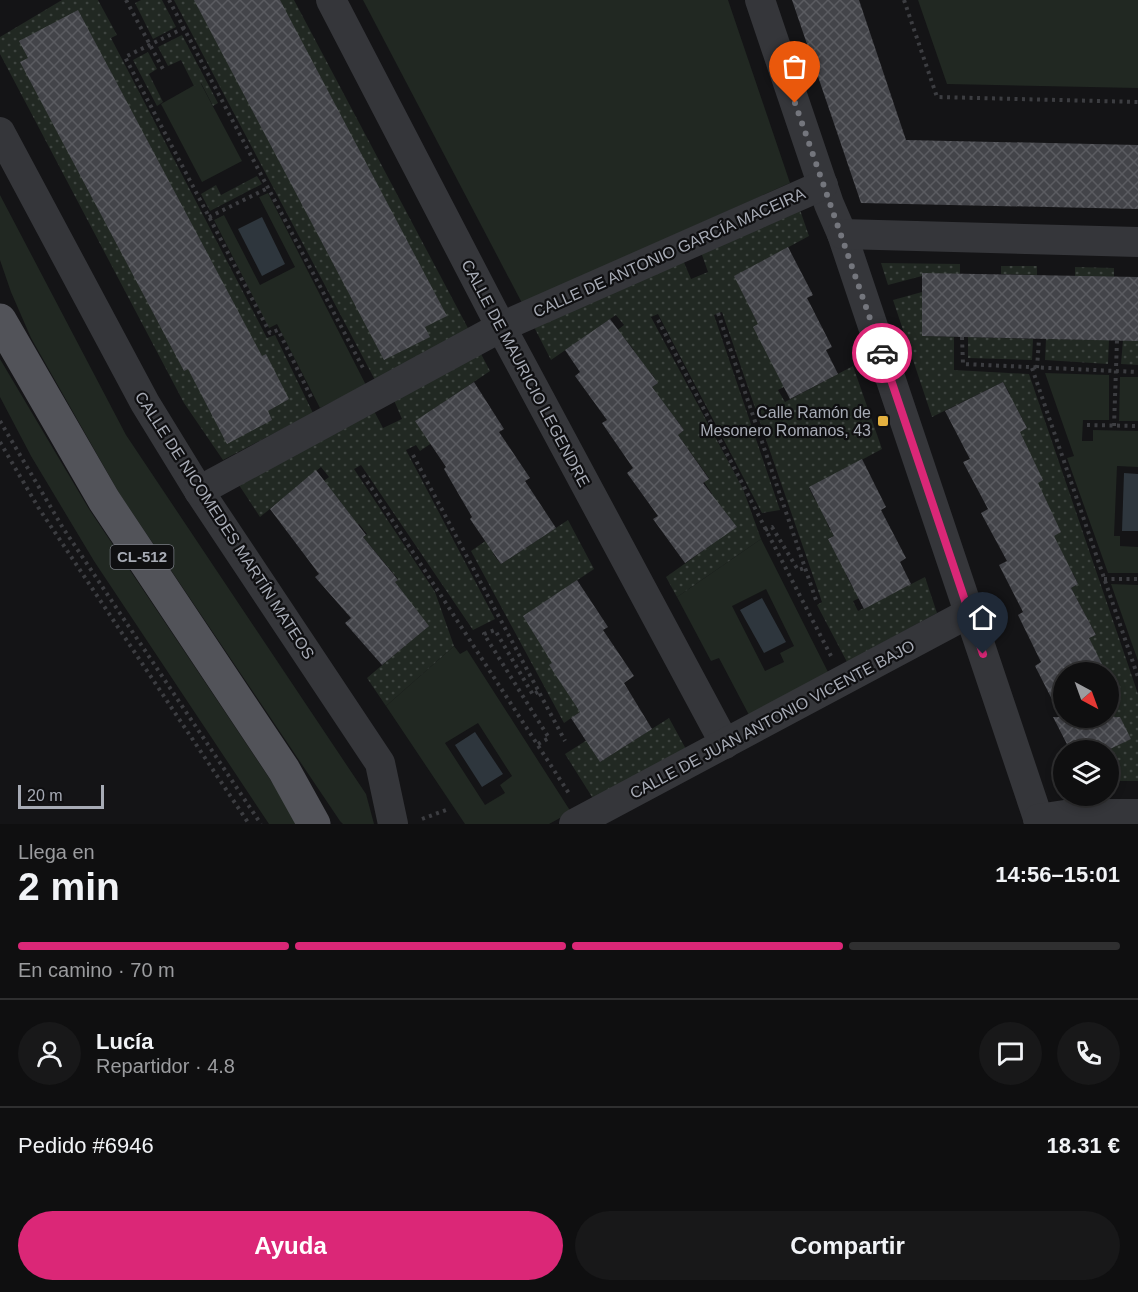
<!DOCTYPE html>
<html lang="es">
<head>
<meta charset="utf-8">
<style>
	:root { --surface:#0f0f10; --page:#181819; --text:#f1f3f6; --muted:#9b9c9f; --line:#2f2f30; --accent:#db2777 }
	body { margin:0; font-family:Arial,sans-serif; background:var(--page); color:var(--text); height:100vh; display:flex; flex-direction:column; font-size:22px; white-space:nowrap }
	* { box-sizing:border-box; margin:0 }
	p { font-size:20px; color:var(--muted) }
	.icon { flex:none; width:33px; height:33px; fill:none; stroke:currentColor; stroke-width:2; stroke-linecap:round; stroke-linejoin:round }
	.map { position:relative; height:824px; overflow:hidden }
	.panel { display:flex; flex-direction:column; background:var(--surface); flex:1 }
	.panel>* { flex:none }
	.needle { width:39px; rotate:139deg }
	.controls { position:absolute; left:1053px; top:662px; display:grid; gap:12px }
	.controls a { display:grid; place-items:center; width:66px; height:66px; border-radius:50%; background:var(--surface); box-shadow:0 3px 9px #0003,0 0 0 2px var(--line); font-size:30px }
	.scale { position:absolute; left:18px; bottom:15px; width:86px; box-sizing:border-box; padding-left:6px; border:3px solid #a7abb5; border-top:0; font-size:16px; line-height:21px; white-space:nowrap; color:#a7abb5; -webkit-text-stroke:4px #0f0f11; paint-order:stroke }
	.pin { position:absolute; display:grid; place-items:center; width:51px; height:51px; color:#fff; margin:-62px -26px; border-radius:50% 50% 50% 0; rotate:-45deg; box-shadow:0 0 6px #0007 }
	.pin .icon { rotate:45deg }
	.courier { position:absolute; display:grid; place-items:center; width:60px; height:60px; margin:-30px; border:4px solid #db2777; border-radius:50%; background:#fff; color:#222; box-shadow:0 2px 8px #0007 }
	.summary em { font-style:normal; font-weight:800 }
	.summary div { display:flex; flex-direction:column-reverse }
	.summary { display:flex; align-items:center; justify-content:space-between; height:102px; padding:0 18px }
	h1 { font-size:39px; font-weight:800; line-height:45px }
	.bar { display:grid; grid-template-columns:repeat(4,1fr); gap:9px 6px; align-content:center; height:72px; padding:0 18px }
	.bar i { height:8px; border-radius:4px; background:var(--line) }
	.bar .selected { background:var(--accent) }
	.bar p { grid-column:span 4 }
	.line { display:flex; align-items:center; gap:15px; padding:0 18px; border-top:2px solid var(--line) }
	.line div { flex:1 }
	.round { display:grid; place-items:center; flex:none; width:63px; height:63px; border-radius:32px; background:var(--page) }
	.action { display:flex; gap:12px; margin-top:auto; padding:12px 18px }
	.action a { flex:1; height:69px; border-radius:36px; background:var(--accent); color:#fff; font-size:24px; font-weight:800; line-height:69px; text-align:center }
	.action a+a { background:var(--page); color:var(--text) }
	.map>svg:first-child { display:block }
	.green { fill:#212822; fill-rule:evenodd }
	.garden { fill:url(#garden-dots) }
	.water { fill:#2e363d }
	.building { fill:url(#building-cross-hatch) }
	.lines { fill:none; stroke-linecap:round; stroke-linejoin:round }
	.path { stroke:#3c3d41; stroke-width:4; stroke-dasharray:3 4.5; stroke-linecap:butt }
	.minor { stroke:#35363a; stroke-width:30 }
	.major { stroke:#525359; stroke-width:33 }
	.done { stroke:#74767d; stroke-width:6; stroke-dasharray:0 10.8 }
	.route { stroke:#db2777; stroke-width:8 }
	.poi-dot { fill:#e3b03f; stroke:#0f0f11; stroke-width:2 }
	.labels { text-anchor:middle; stroke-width:4.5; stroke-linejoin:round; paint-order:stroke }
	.shield { fill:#0f0f11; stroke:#797c84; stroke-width:1.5 }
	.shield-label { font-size:15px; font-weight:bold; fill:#a7abb5 }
	.street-label { font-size:16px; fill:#a7abb5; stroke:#0f0f11 }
	.poi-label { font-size:16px; fill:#a7abb5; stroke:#0f0f11; text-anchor:end }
</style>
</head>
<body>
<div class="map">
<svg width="1138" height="824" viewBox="0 0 1138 824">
	<defs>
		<pattern id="garden-dots" width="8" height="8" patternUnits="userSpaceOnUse" patternTransform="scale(1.5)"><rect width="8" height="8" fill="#212822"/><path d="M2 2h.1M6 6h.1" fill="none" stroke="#3e4440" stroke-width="1.8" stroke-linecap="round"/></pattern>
		<pattern id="building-cross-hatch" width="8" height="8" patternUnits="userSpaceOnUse" patternTransform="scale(1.5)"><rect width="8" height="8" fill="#434449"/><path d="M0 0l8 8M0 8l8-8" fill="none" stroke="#5b5c61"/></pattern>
	</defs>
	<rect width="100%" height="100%" fill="#141416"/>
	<!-- green -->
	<g class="green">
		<polygon points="363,0 728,0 790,183 522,303"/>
		<polygon points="918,0 1138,0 1138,88 947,84"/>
		<polygon points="200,82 242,161 202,182 161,104"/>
		<polygon points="268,193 366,385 320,408 277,324 269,328 214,220 224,215 260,285 295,267 259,197"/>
		<polygon points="0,195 126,435 366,794 374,824 343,824 340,821 119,493 31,338 11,292 0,260"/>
		<polygon points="0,359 89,509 300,824 269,824 94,561 31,456 0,397"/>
		<polygon points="1045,373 1109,375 1109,420 1083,420 1082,441 1093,441 1093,430 1138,431 1138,467 1117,466 1114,536 1120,536 1120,546 1138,547 1138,573 1108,573 1067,458 1074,456"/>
		<polygon points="1120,377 1138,377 1138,421 1119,421"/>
		<path d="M761,539L828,672L749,715L719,658L711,661L677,597ZM766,589L794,646L780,653L784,662L765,671L732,606Z"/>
		<polygon points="1111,584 1138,585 1138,661"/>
		<path d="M454,646L460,654L467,650L571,812L549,824H465L386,706ZM478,723L512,776L500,785L505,793L485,805L445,743Z"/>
	</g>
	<!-- garden -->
	<g class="garden">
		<polygon points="62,0 98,0 117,35 111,38 267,338 275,335 313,413 223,460 184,403 0,54 0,37"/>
		<polygon points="141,0 162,0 176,27 153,39 135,3"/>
		<polygon points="174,0 294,0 469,330 375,380"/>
		<polygon points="182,35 218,103 213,106 201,83 194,86 181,60 168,66 158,47"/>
		<polygon points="148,52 157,69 149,74 163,102 157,106 133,60"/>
		<polygon points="257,176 262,184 210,211 201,194 216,185 221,195"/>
		<polygon points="799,207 809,236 735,276 788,385 778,390 785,402 853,366 882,449 809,488 815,500 824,495 837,519 827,524 834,536 828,539 834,550 856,570 846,575 852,586 856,584 862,597 853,601 858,611 925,577 937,613 847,662 817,605 822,602 722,312 714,315 780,510 762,513 658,314 651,317 743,489 761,539 677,597 666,577 711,545 703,500 712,494 704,482 709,478 678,435 684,430 677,420 668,426 651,404 660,398 652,387 658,383 651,373 642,379 625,357 634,350 626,340 623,342 615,332 624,325 616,315 551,360 534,327 683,260 691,279 708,272 701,252"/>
		<polygon points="881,263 960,264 960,274 922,276 888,285"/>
		<polygon points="1001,266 1037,266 1037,275 1001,274"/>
		<polygon points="1075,267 1114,268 1114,277 1075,276"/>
		<polygon points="922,292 922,336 954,337 954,370 1029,374 1138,694 1138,781 1109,781 1108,750 1130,739 1108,717 1109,705 1113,703 1109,690 1113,687 1108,672 1094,672 1089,638 1096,635 1071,588 1078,584 1073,573 1063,578 1018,433 1027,428 1021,416 1000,400 1010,394 1003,382 932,417 893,300"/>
		<polygon points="968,337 1033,339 1032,360 968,358"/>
		<polygon points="1046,339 1109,340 1108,364 1045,360"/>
		<polygon points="1123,340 1138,341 1138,365 1121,364"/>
		<polygon points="480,352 490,371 416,421 439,438 420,451 416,445 406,450 495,619 473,630 361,465 354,469 435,592 454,646 386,706 367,678 428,626 394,583 398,579 363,537 367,534 359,524 350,531 333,509 341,502 321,483 329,477 321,467 260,517 237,482 373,409 383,428 402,419 393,398"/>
		<polygon points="568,520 594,569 564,589 582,695 573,701 580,712 564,723 471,551 494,535 503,548 493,554 501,564"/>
		<polygon points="669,718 687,751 594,800 565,754 595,735 600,762"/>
	</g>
	<!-- water -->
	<g class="water">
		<polygon points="262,217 285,264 262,276 238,229"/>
		<polygon points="1124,473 1138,474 1138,531 1122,531"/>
		<polygon points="762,598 786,642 764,653 740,610"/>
		<polygon points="475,732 503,774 482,787 455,745"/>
	</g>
	<!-- building -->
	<g class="building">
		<polygon points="194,0 280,0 447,316 425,327 430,337 384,360"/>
		<polygon points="792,0 859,0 906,140 1138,145 1138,209 861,203"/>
		<polygon points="78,10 262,356 266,354 289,399 268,411 272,420 227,444 188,369 184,371 20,62 28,58 19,41"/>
		<polygon points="788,247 813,295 807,298 832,347 826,350 838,374 790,399 753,327 758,324 734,276"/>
		<polygon points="922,273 1138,277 1138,341 922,336"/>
		<polygon points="610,319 658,383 652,387 684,430 678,435 709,479 703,483 737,527 685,563 653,519 658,516 627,473 633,468 602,423 607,420 575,376 580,372 565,350"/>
		<polygon points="474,382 504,429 499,432 530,478 525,481 556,528 501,564 470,519 472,517 444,469 446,467 415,421"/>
		<polygon points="1003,382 1027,428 1020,432 1043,480 1038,483 1061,532 1054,536 1078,584 1071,588 1096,635 1089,638 1106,672 1064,672 1064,717 1120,717 1131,739 1108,750 1070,750 1053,717 1061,717 1035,666 1041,662 1018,615 1023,612 999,565 1007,561 981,513 988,509 963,462 970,459 945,411"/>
		<polygon points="862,459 886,507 881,510 906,558 900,562 911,584 864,609 828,539 834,536 809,487"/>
		<polygon points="316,470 366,535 363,537 398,580 395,582 429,626 382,665 345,623 351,618 315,577 319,574 270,509"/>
		<polygon points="577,580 608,627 603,630 634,676 624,683 652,729 600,762 571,718 580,712 549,665 552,663 523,616"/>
	</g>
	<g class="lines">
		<!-- path -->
		<g class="path">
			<polyline points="126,0 164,71"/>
			<polyline points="169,0 363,368"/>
			<polyline points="904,0 937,97 1138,102"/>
			<polyline points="184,28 125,57 270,333 278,330 311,397"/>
			<polyline points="209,217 268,188"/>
			<polyline points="718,313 816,600"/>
			<polyline points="658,320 831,656"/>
			<polyline points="962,337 963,364 1138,372"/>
			<polyline points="1032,368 1138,677"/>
			<polyline points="1037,368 1039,339"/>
			<polyline points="0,421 63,528 261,824"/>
			<polyline points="1087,425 1138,426"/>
			<polyline points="1114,426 1117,340"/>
			<polyline points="0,442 38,507 249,824"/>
			<polyline points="413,455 565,741"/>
			<polyline points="363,475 570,795"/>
			<polyline points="765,530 772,527 798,570 805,568"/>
			<polyline points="1104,579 1138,579"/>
			<polyline points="538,744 549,738 484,634 495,630 533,695 539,691"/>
			<polyline points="422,819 446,810"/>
		</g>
		<!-- minor -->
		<g class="minor">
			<polyline points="331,0 501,327 725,744"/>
			<polyline points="760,0 829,204 842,234 1040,824"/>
			<polyline points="0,132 145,403 199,491 380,763 393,824"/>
			<polyline points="842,234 1138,242"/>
			<polyline points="199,491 501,327 823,185"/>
			<polyline points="1038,819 1071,814 1138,814"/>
			<polyline points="574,824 969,613"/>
		</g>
		<!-- major -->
		<polyline class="major" points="0,320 104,500 284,770 314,824"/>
	</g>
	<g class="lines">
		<!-- done -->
		<polyline class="done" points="795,103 882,353"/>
		<!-- route -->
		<polyline class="route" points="882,353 983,654"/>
	</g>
	<!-- markers -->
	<rect class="poi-dot" x="877" y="415" width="12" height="12" rx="3"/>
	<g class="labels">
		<!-- shield labels -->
		<rect class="shield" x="110.5" y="545" width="63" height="24" rx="4.5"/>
		<g class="shield-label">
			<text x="142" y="562">CL-512</text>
		</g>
		<!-- street labels -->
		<g class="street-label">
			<text transform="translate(669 252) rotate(-24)" y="6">CALLE DE ANTONIO GARCÍA MACEIRA</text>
			<text transform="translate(526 373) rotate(62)" y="6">CALLE DE MAURICIO LEGENDRE</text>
			<text transform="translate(225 525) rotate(57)" y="6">CALLE DE NICOMEDES MARTÍN MATEOS</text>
			<text transform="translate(772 719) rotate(-28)" y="6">CALLE DE JUAN ANTONIO VICENTE BAJO</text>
		</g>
		<!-- poi labels -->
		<g class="poi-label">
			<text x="871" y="418">Calle Ramón de<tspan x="871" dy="18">Mesonero Romanos, 43</tspan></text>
		</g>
	</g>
</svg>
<div class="controls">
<a><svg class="needle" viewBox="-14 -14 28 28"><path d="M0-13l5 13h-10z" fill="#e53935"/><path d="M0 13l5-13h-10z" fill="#9b9c9f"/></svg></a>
<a><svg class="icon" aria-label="layers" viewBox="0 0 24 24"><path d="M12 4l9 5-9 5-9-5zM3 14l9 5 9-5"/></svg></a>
</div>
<div class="scale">20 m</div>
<div class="pin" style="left:795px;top:103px;background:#ea580c"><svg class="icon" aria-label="bag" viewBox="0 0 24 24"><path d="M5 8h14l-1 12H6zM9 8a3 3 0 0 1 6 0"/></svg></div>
<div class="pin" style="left:983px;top:654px;background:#1f2937"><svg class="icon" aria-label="home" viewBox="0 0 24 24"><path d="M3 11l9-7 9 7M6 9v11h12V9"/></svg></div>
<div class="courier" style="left:882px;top:353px"><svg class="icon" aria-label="car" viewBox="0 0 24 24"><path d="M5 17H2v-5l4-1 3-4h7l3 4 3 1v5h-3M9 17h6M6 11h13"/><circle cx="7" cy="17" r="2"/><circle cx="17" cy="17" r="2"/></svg></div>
</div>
<section class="panel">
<div class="summary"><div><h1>2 min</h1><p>Llega en</p></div><em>14:56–15:01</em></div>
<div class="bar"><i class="selected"></i><i class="selected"></i><i class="selected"></i><i></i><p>En camino · 70 m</p></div>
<div class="line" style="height:108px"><a class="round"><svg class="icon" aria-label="person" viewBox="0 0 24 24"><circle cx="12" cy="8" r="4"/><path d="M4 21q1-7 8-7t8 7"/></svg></a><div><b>Lucía</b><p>Repartidor · 4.8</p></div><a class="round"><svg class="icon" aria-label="chat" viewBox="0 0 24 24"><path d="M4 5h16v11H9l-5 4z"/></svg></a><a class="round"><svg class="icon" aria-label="phone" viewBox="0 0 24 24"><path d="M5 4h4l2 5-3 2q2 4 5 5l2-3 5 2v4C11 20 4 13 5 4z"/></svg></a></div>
<div class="line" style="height:78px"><div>Pedido #6946</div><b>18.31 €</b></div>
<div class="action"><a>Ayuda</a><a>Compartir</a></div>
</section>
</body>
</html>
